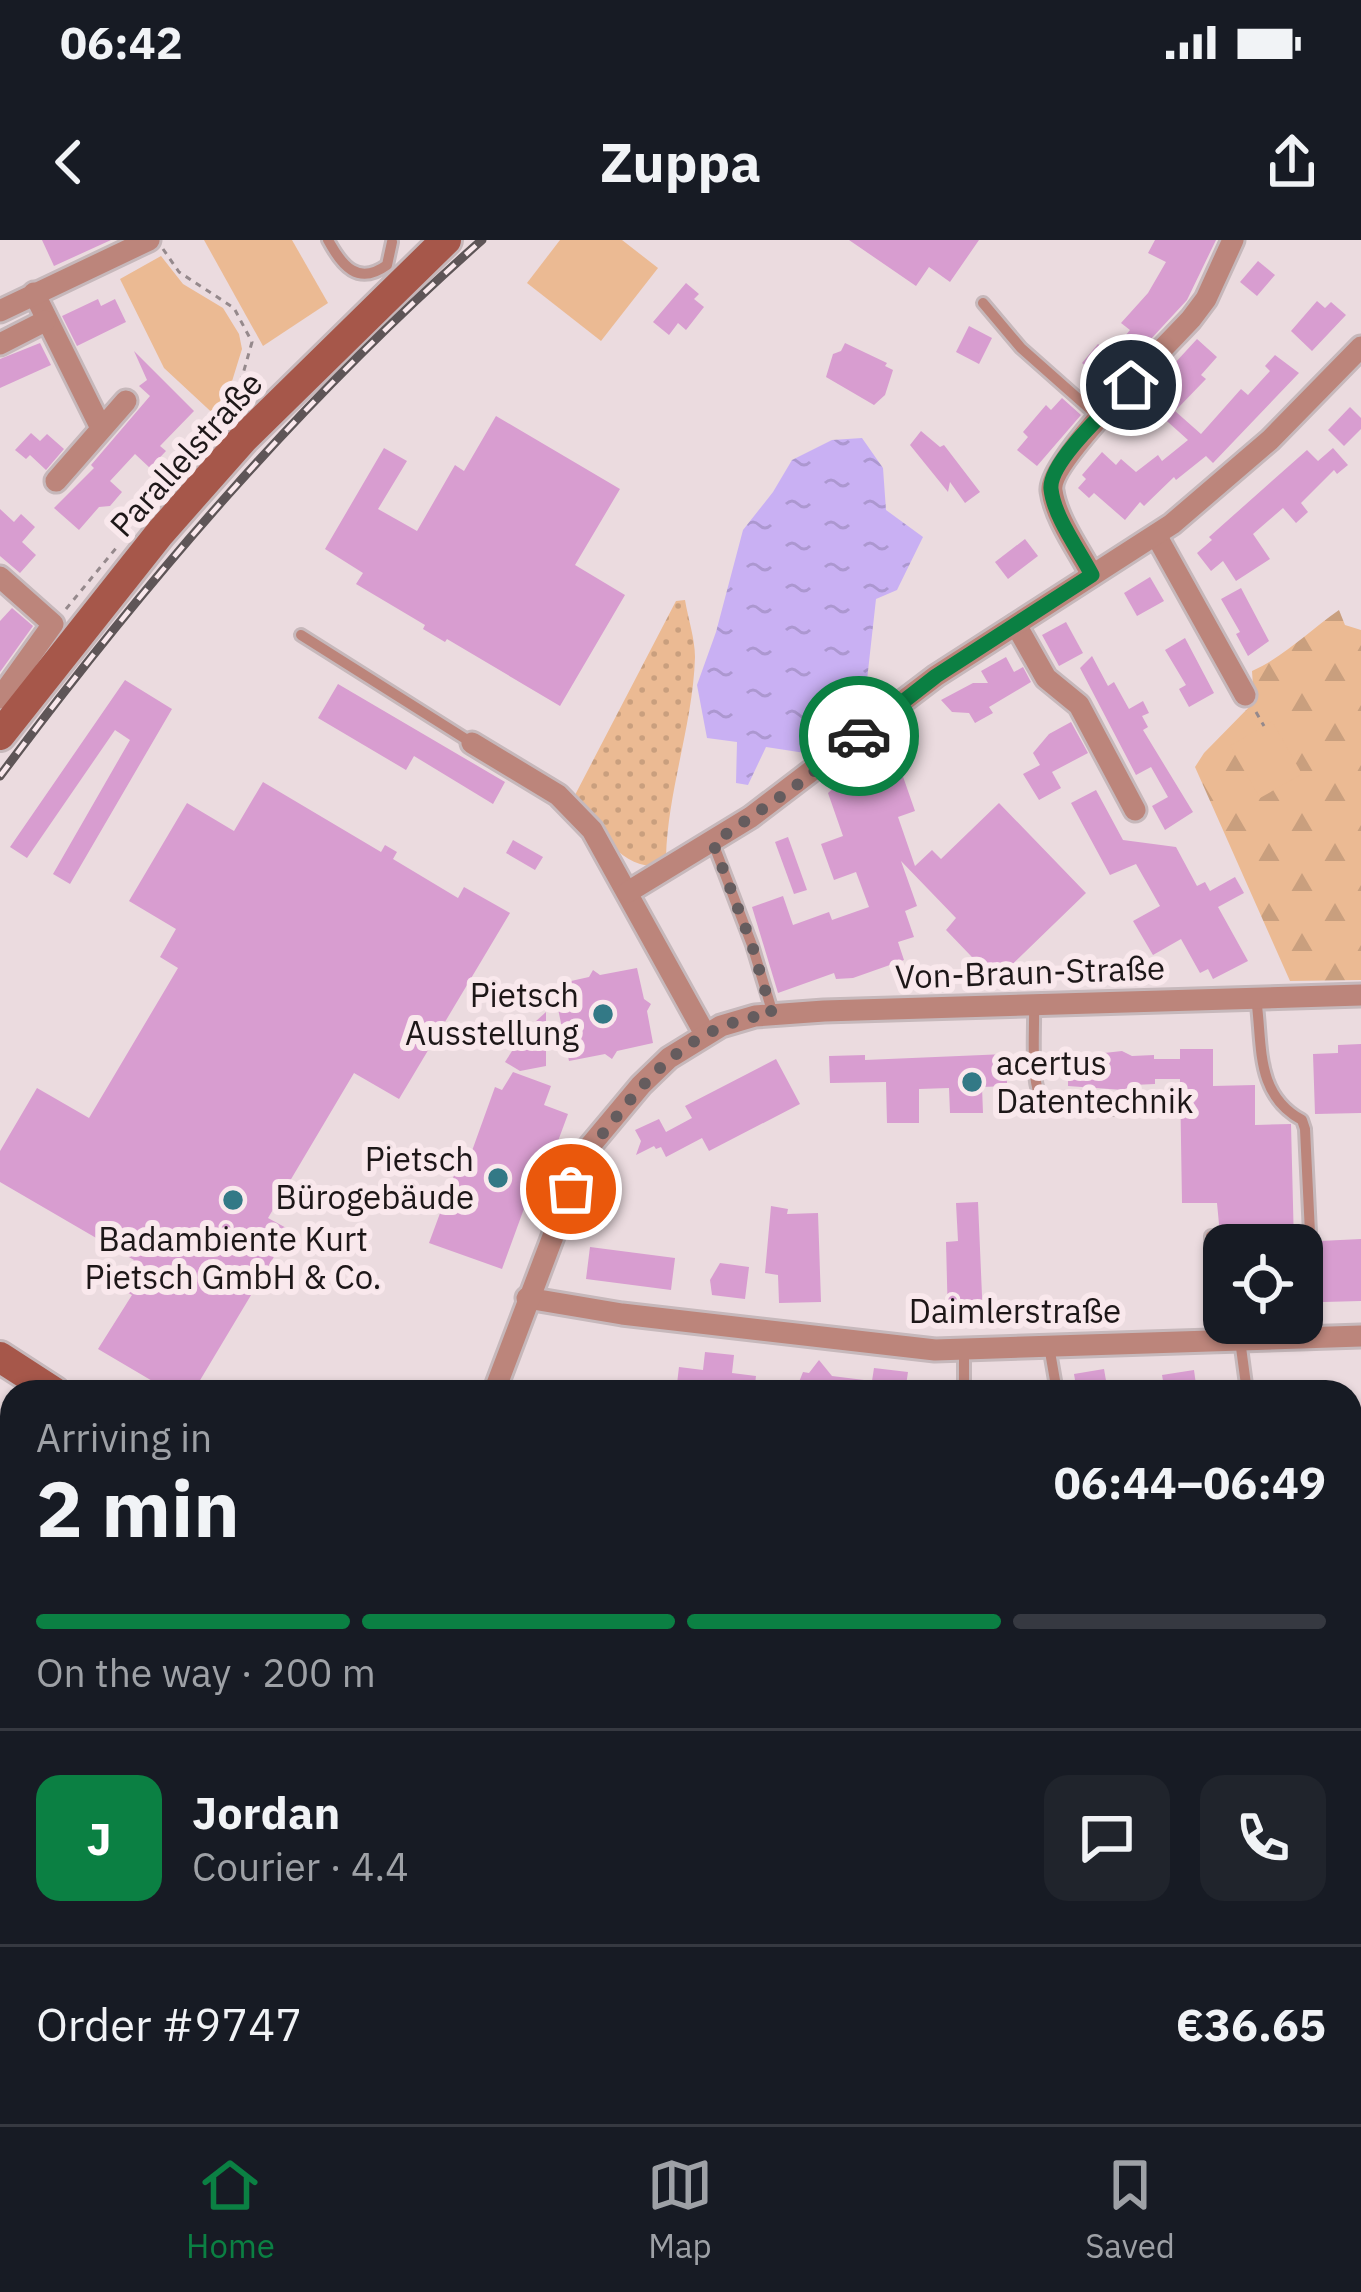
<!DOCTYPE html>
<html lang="en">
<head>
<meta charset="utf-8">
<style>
	:root { --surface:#171b24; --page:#20242c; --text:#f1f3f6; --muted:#9ea1a6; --line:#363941; --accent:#0b8043 }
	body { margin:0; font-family:"IBM Plex Sans",sans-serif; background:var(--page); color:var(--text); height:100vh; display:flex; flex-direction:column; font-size:45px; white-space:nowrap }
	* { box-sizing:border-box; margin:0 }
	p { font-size:39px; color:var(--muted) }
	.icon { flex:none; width:66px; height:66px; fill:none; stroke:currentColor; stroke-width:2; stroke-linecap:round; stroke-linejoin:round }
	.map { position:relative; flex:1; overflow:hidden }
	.drawer { position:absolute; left:0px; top:1140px; width:1362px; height:744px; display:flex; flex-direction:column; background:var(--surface); border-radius:36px 36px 0 0; box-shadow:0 3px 9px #0004 }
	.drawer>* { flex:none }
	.tools { position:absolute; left:1203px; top:984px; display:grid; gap:24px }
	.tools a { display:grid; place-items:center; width:120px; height:120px; border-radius:24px; background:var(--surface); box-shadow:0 3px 9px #0004; font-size:60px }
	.pin { position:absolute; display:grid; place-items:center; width:102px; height:102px; color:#fff; margin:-51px; border:6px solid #fff; border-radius:50%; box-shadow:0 3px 12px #0007 }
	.courier { position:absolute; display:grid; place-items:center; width:120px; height:120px; margin:-60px; border:9px solid #0b8043; border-radius:50%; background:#fff; color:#222; box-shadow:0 3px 15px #0007 }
	.headline em { font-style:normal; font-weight:700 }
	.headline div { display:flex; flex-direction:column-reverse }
	.headline { display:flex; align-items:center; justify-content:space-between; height:204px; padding:0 36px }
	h1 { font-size:78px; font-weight:700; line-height:90px }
	.bar { display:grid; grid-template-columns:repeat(4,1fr); gap:18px 12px; align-content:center; height:144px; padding:0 36px }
	.bar i { height:15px; border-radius:9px; background:var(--line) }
	.bar .on { background:var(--accent) }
	.bar p { grid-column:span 4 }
	.line { display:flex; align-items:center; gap:30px; padding:0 36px; border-top:3px solid var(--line) }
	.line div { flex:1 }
	.round { display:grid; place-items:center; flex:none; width:126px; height:126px; border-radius:24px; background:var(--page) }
	.status { display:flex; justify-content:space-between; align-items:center; height:84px; padding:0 60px; background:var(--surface); direction:ltr }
	.status svg { height:33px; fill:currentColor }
	header { display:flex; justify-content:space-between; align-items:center; height:156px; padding:0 36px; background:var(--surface); font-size:54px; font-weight:700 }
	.tabs { display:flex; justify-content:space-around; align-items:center; height:168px; border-top:3px solid var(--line); background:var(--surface); font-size:33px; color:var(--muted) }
	.tabs a { display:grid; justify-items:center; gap:6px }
	.tabs .on { color:var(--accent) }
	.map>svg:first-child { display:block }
	.grass { fill:url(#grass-dots) }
	.forest { fill:url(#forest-firs) }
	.park { fill:#ebba93 }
	.water { fill:url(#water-ripples) }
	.building { fill:#d89dd0 }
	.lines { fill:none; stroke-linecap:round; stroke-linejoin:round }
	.service-casing { stroke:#c6b8bb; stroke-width:16 }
	.minor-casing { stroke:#c6b8bb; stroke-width:27 }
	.secondary-casing { stroke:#c6b8bb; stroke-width:36 }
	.path { stroke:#95898c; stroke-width:3; stroke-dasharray:6 6; stroke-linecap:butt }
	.service { stroke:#bc857b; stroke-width:10 }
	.minor { stroke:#bc857b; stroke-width:21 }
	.secondary { stroke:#a6574a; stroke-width:30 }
	.rail-casing { stroke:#5e5557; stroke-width:9 }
	.rail { stroke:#f9e8ec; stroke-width:4.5; stroke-dasharray:14; stroke-linecap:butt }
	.done { stroke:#655c5e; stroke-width:12; stroke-dasharray:0 21.6 }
	.route { stroke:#0b8043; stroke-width:15 }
	.poi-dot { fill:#337986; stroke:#f9e8ec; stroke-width:4.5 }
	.labels { text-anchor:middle; stroke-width:12; stroke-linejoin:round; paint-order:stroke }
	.street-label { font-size:33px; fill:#1d1718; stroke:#f9e8ec }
	.poi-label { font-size:33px; fill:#1d1718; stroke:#f9e8ec; text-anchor:end }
</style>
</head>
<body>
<div class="status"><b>06:42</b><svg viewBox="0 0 49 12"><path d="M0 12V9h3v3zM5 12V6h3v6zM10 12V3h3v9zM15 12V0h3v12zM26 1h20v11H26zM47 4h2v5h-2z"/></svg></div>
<header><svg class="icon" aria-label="back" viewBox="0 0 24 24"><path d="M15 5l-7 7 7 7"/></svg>Zuppa<svg class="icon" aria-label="share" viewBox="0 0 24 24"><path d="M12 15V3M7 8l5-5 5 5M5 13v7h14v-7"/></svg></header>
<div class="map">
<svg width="1361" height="1884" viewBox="0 0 1361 1884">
	<defs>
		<pattern id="grass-dots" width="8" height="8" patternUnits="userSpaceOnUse" patternTransform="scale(3)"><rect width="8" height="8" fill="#ebba93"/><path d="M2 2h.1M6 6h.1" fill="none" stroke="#c99f7e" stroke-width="1.8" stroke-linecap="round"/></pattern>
		<pattern id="forest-firs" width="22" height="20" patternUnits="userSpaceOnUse" patternTransform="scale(3)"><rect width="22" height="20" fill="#ebba93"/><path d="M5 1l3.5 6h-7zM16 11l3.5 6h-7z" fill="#c99f7e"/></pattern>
		<pattern id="water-ripples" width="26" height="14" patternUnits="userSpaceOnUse" patternTransform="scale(3)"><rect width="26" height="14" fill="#c9b0f3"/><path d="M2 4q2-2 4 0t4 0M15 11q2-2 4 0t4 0" fill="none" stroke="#ac97d0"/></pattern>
	</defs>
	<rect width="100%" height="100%" fill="#ebdbdf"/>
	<!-- grass -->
	<g class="grass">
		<path d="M685,360C688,378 695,399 695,417C693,484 668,549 666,617L663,625C619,633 599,586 575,555L676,361Z"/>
		<polygon points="1350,1404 1361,1404 1361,1539 1350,1541"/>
		<polygon points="713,1872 944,1872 946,1884 715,1884"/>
	</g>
	<!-- forest -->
	<g class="forest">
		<path d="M1339,370L1345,385L1361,390V740L1290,741L1195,527L1204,513L1254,462L1252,431C1285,416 1310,390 1339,370Z"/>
		<polygon points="12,1211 12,1361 0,1366 0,1238"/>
		<polygon points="187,1872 272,1872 256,1884 177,1884"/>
	</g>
	<!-- park -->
	<g class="park">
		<polygon points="204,0 292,0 328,63 263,106"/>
		<polygon points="560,0 622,0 658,28 601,101 527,43"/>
		<polygon points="161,16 183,44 223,68 239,94 242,109 220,180 164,128 120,39"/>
		<polygon points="1272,481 1302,534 1260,558 1230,506"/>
	</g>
	<!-- water -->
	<polygon class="water" points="862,198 883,228 886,270 923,297 897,350 876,359 866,449 805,513 766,507 748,545 736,543 737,502 707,498 697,445 716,392 743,290 773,252 792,220 832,200"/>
	<!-- building -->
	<g class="building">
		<polygon points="42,0 111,0 54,26"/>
		<polygon points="849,0 979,0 950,42 929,27 916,46"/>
		<polygon points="1155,0 1216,0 1187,60 1100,154 1086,142 1094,133 1082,123 1098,104 1110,114 1130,90 1121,83 1148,53 1166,22 1148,13"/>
		<polygon points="1258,21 1275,35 1257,56 1240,42"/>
		<polygon points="686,43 699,54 694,59 704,67 686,90 678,83 669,95 653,82"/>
		<polygon points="98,59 101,66 115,59 126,82 77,106 62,76"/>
		<polygon points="1317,61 1325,68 1331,62 1346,75 1312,111 1291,91"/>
		<polygon points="969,86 992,98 979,124 956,112"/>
		<polygon points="1197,99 1217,117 1201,135 1206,139 1175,171 1201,194 1241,149 1248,155 1270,131 1265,126 1275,115 1299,133 1213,223 1206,216 1176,240 1174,237 1144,266 1140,262 1125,280 1094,253 1089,258 1078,248 1086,239 1082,235 1102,212 1116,225 1121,219 1136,232 1158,215 1162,221 1188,200 1139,156 1147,146 1151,149"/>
		<polygon points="40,103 51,125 0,148 0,119"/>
		<polygon points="845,103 887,123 885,126 893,130 885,155 874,165 826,137 833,114 841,111"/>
		<polygon points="134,111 194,171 160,206 166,211 150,228 135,214 110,241 122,252 110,266 99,267 79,290 54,268 94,228 91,225 150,156 139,146 147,140"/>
		<polygon points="1062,158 1081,175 1037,226 1017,210 1028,197 1023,192 1046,165 1051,170"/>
		<polygon points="1350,167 1361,178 1361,189 1344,206 1328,190"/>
		<polygon points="496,176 620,249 575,325 625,355 560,466 447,399 445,402 423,389 425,385 356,344 363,333 325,309 384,208 407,221 378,269 417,291 455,225 464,231"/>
		<polygon points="921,191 940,207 944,205 980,252 965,263 950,242 948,252 910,205"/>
		<polygon points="31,193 40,201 47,194 64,209 46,230 30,215 26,219 15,210"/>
		<polygon points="1333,208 1348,225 1337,234 1334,230 1301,263 1308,272 1296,283 1283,268 1253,294 1270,319 1236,341 1223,321 1211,331 1197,313 1212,300 1209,297 1307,210 1318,221"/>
		<polygon points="0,269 14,282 21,274 35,287 22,302 36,315 20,333 0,316"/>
		<polygon points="1025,299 1038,316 1008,339 995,322"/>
		<polygon points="1150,337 1164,361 1137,376 1124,353"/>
		<polygon points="1241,348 1269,401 1248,416 1236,394 1240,392 1221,359"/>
		<polygon points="12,368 33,386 0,432 0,381"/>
		<polygon points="1066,382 1083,413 1059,426 1042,395"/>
		<polygon points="1185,398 1214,453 1189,467 1179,449 1186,445 1165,410"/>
		<polygon points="1092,416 1108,446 1114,442 1129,469 1143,461 1149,473 1142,476 1148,487 1143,490 1193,572 1165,590 1152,566 1168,557 1151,527 1136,535 1080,428"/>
		<polygon points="1006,417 1014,432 1023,427 1031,442 989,467 993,473 975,483 969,473 952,472 941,460 973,443 988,443 981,431"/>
		<polygon points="125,440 172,469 70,644 53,634 130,500 115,490 27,618 10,607"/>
		<polygon points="338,444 505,542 493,564 414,516 406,530 318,478"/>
		<polygon points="1071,482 1088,513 1052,532 1061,548 1039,560 1023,534 1040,525 1033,513 1049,494"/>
		<polygon points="900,528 915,571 898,577 915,626 932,610 941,619 999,563 1086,653 995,741 946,690 956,678 901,621 917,666 905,671 914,697 898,702 904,720 853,738 836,739 834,733 778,753 752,667 783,656 793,685 829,672 832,680 869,667 856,632 834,640 821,604 843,596 828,553 855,529 860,543"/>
		<polygon points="263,542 381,612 385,605 397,612 393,619 458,658 464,647 510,673 399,859 354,833 268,978 290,990 193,1152 171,1152 98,1109 132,1055 118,1047 134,1020 0,942 0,911 37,848 89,878 178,728 160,717 176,689 129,661 187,563 234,591"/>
		<polygon points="1096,550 1123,600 1176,607 1197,646 1205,642 1210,651 1235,637 1244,653 1218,667 1248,721 1213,739 1208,729 1200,733 1181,699 1153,715 1133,681 1160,666 1136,624 1110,635 1071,563"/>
		<polygon points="788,597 807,650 794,654 775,602"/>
		<polygon points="513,600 543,617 535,630 506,613"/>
		<polygon points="637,728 644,759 651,764 647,771 653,803 617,811 612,819 605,814 569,821 553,745 589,737 593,730 600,735"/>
		<polygon points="546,772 546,826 520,831 505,822 525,791"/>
		<polygon points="1361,804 1361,873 1315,874 1313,814 1338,813 1338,805"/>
		<polygon points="1180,809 1213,809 1213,846 1255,845 1255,885 1291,884 1294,1005 1221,1005 1217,963 1182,963 1180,839 1155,839 1155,844 1133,845 1123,850 1068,846 1068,817 1122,811 1132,816 1154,815 1154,819 1180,819"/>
		<polygon points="1006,814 1014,832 1007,839 1007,846 982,847 983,873 950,873 949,848 919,849 919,883 887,883 886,842 830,843 829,816 865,815 865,820"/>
		<polygon points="776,819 800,864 709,911 702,898 666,917 661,907 656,909 654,906 636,915 641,901 635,890 659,879 666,892 692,878 685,866"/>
		<polygon points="513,832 551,846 544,865 568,874 541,947 533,944 502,1029 429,1003 456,930 464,933 495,847 502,850"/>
		<polygon points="978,962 983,1079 948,1080 946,1002 958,1001 956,963"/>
		<polygon points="771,966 788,969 787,974 818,973 821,1062 779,1063 778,1035 765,1033"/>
		<polygon points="1361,999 1361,1061 1323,1062 1320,1001"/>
		<polygon points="590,1007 675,1018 671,1050 586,1039"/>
		<polygon points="720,1023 749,1027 745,1059 712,1055 710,1040"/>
		<polygon points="705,1112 734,1115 732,1133 756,1136 754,1152 676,1152 679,1127 703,1130"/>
		<polygon points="819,1120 832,1136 872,1141 874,1128 908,1132 905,1152 795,1152 803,1132 809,1133"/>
		<polygon points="1104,1129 1108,1152 1077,1152 1074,1134"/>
		<polygon points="1194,1130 1197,1152 1165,1152 1162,1135"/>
	</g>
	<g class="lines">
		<defs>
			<g id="service">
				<path d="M328,0C342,26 358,46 387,25L392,2"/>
				<polyline points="983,63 1021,108 1100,178"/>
				<polyline points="301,395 472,503"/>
				<polyline points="713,603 752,705 773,774"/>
				<path d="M1256,758C1263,804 1254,854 1302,880L1305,889L1315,1097"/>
				<path d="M1034,765C1035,796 1029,842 1045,869H1140"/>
				<polyline points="1211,996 1213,1101"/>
				<polyline points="1240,1100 1247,1152"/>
				<polyline points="1049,1106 1057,1152"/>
				<polyline points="964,1152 964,1109"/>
			</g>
			<g id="minor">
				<polyline points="34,53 101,188"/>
				<polyline points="0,71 149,0"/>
				<polyline points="0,104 45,81"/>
				<polyline points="56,241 126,161"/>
				<polyline points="1156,295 1245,455"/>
				<path d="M1092,335C1079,310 1056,279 1052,251C1047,223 1167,105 1191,79L1206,59L1233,0"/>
				<polyline points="0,337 53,384 0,458"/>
				<polyline points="1016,385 1046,438 1079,465 1135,570"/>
				<polyline points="472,503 558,555 592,590 705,794"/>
				<polyline points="628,652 751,577 936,436 1172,284 1270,200 1361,107"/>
				<polyline points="527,1058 622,1074 935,1110 1361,1096"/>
				<polyline points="494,1152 585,912 641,845 669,818 721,786 755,776 824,771 1361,755"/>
				<polyline points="0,1217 12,1189"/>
				<polyline points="0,1408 12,1429"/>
				<polyline points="324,1872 334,1884"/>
				<polyline points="169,1884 179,1872"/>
			</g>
			<g id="secondary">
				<polyline points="0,495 160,293 243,199 446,0"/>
				<polyline points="0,1117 54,1152"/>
				<polyline points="1350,1375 1361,1374"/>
			</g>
		</defs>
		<!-- service casing -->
		<use href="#service" class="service-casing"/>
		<!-- minor casing -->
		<use href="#minor" class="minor-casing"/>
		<!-- secondary casing -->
		<use href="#secondary" class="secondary-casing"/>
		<!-- path -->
		<g class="path">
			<polyline points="163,9 179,32 234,68 252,102 232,173"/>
			<polyline points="154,262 183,229"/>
			<polyline points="66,369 117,307"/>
			<polyline points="1256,472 1264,486"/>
			<polyline points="78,1144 92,1152"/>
		</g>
		<!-- service -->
		<use href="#service" class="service"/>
		<!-- minor -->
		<use href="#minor" class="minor"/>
		<!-- secondary -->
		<use href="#secondary" class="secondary"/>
		<defs>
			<path id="rail" d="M0,536C144,343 301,160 482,0"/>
		</defs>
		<!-- rail casing -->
		<use href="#rail" class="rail-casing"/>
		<!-- rail -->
		<use href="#rail" class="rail"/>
	</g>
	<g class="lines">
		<!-- done -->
		<path class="done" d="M571,949C585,912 597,901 621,871C662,820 705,782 772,774L752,705L713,603L793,548L859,496"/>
		<!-- route -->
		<path class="route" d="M859,496L936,436L1092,335C1079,310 1054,277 1051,249C1048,222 1112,165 1131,145"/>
	</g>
	<!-- markers -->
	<g class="poi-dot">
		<circle cx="603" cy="774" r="12"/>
		<circle cx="972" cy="842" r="12"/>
		<circle cx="498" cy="938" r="12"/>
		<circle cx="233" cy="960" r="12"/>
	</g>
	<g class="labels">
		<!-- street labels -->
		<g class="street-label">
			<text transform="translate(186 214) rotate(-48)" y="12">Parallelstraße</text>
			<text transform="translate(1030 732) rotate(-2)" y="12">Von-Braun-Straße</text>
			<text x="1015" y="1083">Daimlerstraße</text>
		</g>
		<!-- poi labels -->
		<g class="poi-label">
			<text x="579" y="767">Pietsch<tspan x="579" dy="38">Ausstellung</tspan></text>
			<text x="996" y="835" text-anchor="start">acertus<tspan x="996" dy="38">Datentechnik</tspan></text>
			<text x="474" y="931">Pietsch<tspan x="474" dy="38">Bürogebäude</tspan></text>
			<text x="233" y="1011" text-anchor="middle">Badambiente Kurt<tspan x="233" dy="38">Pietsch GmbH &amp; Co.</tspan></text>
		</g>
	</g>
</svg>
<div class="tools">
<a><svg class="icon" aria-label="locate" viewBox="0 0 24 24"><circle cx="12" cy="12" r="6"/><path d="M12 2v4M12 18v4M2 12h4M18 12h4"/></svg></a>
</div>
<div class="pin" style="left:571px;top:949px;background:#ea580c"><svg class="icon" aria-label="bag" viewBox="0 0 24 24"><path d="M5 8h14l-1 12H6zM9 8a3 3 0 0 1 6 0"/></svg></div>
<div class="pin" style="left:1131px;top:145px;background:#1f2937"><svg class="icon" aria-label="home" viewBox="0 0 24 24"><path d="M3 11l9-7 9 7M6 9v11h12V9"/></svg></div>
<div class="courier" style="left:859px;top:496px"><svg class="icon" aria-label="car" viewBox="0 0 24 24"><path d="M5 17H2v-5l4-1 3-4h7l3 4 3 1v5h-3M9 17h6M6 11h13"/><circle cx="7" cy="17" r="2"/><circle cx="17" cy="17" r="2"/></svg></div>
<section class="drawer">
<div class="headline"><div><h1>2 min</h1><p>Arriving in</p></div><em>06:44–06:49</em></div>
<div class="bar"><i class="on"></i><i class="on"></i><i class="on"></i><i></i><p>On the way · 200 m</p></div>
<div class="line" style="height:216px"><b class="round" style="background:var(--accent);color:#fff">J</b><div><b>Jordan</b><p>Courier · 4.4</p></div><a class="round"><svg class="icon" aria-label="chat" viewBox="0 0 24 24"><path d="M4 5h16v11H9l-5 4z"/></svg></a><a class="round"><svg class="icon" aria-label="phone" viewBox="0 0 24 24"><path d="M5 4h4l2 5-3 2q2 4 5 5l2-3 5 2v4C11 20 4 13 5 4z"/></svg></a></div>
<div class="line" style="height:156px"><div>Order #9747</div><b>€36.65</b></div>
</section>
</div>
<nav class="tabs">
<a class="on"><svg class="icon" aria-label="home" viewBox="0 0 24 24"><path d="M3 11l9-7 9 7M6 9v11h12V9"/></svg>Home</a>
<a><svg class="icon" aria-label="map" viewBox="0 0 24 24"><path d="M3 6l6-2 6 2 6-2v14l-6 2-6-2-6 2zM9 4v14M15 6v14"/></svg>Map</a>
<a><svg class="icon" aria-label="saved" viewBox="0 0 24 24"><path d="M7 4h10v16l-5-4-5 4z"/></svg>Saved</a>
</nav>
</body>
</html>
